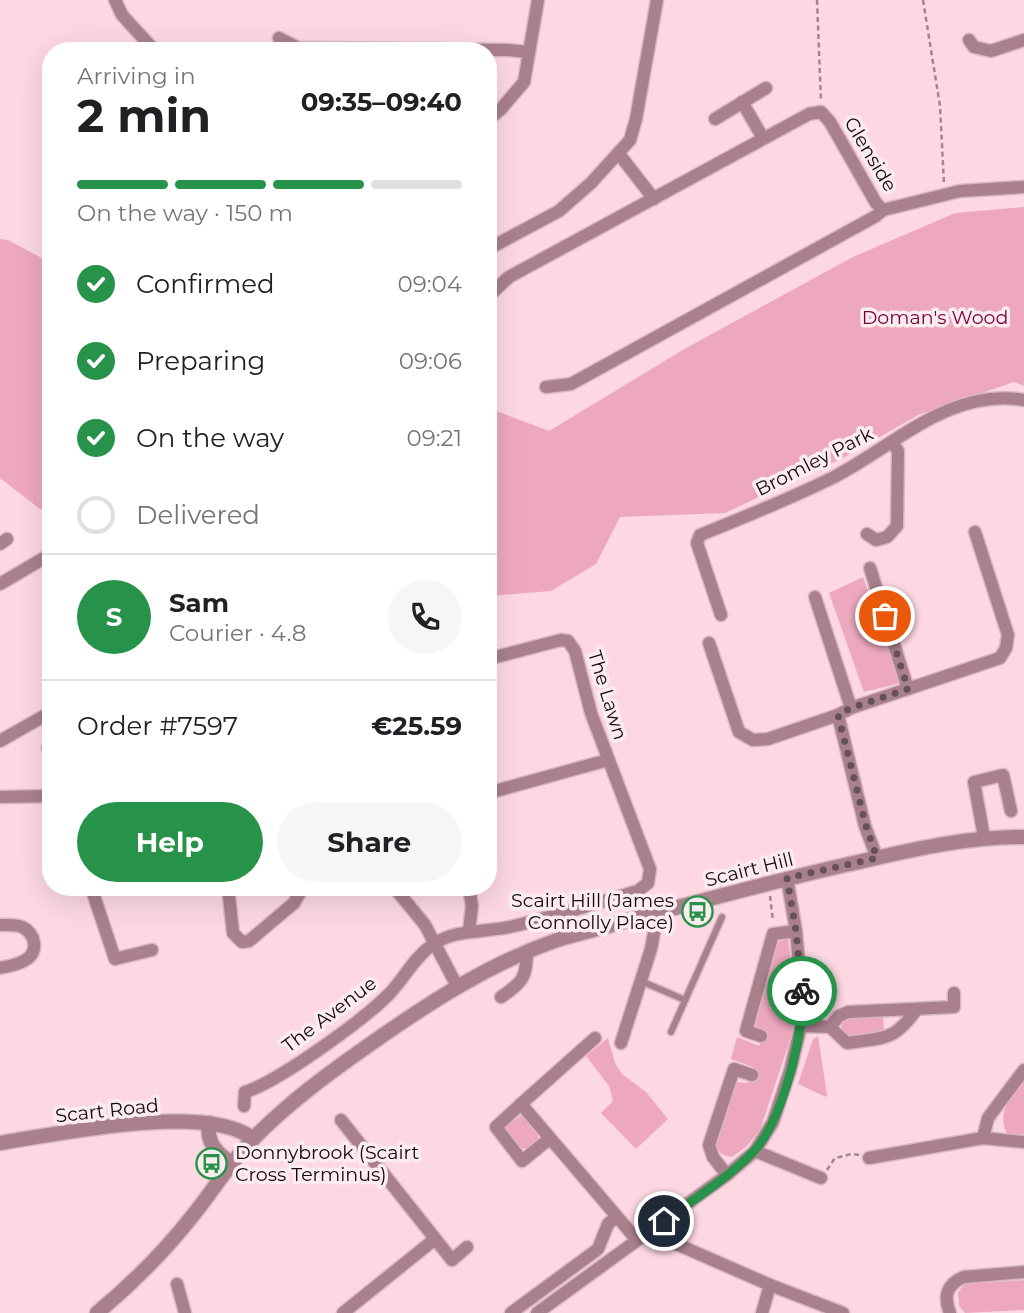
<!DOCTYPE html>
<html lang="en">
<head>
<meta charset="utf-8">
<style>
	:root { --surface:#fff; --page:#f6f6f6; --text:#202124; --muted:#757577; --line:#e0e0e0; --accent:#26924a }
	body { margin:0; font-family:Montserrat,sans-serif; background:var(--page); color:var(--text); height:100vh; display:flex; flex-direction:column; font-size:26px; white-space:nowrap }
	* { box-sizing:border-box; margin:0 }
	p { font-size:23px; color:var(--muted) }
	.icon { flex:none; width:38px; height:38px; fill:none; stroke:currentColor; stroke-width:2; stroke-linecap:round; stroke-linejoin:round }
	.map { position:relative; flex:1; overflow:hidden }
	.drawer { position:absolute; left:42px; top:42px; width:455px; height:854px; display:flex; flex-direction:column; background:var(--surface); border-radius:28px; box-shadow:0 7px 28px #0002 }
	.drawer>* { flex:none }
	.pin { position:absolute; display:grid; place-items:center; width:60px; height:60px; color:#fff; margin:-30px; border:4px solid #fff; border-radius:50%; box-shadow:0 2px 7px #0007 }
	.courier { position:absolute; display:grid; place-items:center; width:70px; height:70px; margin:-35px; border:5px solid #26924a; border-radius:50%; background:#fff; color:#222; box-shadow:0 2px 9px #0007 }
	.summary em { font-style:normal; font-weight:700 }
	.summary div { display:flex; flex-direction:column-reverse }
	.summary { display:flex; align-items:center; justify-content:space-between; height:119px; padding:0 35px }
	h1 { font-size:46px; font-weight:700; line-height:52px }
	.bar { display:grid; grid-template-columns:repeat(4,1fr); gap:10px 7px; align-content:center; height:84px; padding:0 35px }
	.bar i { height:9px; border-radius:5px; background:var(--line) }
	.bar .on { background:var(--accent) }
	.bar p { grid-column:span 4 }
	.line { display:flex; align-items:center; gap:18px; padding:0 35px; border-top:2px solid var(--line) }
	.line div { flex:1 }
	.round { display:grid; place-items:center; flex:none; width:74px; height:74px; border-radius:37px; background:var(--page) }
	ol { padding:0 35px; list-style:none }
	li { display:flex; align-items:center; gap:21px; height:77px }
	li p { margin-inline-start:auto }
	li .icon { padding:7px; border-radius:50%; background:var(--accent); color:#fff; stroke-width:4 }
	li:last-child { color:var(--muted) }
	li i { width:38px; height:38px; border:4px solid var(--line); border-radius:50% }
	.primary-button { display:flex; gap:14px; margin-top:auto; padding:14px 35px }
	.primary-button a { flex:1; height:80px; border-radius:42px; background:var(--accent); color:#fff; font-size:28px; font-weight:700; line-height:80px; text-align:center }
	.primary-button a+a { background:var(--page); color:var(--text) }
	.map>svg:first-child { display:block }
	.green { fill:#eea8bd }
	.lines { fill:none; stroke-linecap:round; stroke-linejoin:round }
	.service-casing { stroke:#d8b7c0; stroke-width:9 }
	.minor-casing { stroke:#d8b7c0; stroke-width:15 }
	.tertiary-casing { stroke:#d8b7c0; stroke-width:17 }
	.path { stroke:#a0868d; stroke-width:2.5; stroke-dasharray:5 3.5; stroke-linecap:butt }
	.service { stroke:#aa808c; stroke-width:6 }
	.minor { stroke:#aa808c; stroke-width:12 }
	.tertiary { stroke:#aa808c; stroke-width:14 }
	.done { stroke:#665157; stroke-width:7; stroke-dasharray:0 12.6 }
	.route { stroke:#26924a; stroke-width:9 }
	.labels { text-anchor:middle; stroke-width:7; stroke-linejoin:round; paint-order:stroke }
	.street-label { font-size:19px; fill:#14090c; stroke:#fbecf0 }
	.park-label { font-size:19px; fill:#76003b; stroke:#fbecf0 }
	.poi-label { font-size:19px; fill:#14090c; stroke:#fbecf0; text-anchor:end }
</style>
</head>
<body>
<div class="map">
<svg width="1024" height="1313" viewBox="0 0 1024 1313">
	<rect width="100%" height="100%" fill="#fdd8e2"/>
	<!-- green -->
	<g class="green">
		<polygon points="1024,207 1024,386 1014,382 918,415 843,458 725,513 620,517 596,564 551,591 488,596 488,408 549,431 686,348 853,257 955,213"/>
		<polygon points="0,239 8,240 51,263 51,509 40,509 0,478"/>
		<polygon points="863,577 900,683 864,692 829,593"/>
		<path d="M788,939L796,1003L795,1025L760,1130L747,1146L732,1157C724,1156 718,1153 715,1145L736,1082L747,1083L753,1067L731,1059L737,1037L759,1046L764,1032L753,1025L775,943Z"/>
		<polygon points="883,1015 884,1031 849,1037 843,1034 841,1021 846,1018"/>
		<polygon points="818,1036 827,1095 826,1097 798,1084 813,1039"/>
		<polygon points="608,1038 615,1063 622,1074 646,1092 668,1119 636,1149 601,1113 613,1101 609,1086 586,1056"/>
		<path d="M1024,1080V1134H1007C996,1111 1011,1098 1024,1080Z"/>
		<polygon points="522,1115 538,1136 537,1143 531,1149 520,1148 505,1127"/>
		<polygon points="1024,1280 1024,1310 965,1313 959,1306 958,1292 965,1284"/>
	</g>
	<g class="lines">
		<defs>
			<g id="service">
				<polyline points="641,981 685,1000"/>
				<polyline points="671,1032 722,917"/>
			</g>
			<g id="minor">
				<polyline points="115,0 122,15 155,51"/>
				<polyline points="279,38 298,48 508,50 529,52"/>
				<polyline points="969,40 974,47 991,51 1024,40"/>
				<polyline points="742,102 763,138"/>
				<polyline points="715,119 766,88"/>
				<polyline points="488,120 501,109 524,82 538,0"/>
				<polyline points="619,154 654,199"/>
				<polyline points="883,210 960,191 1024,187"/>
				<polyline points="488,249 559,211 591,183 630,140 636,119 657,0"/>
				<polyline points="493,292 509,277 809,114 821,112 830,122 876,203 883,210 876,216 571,384 546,387"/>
				<polyline points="867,534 876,540 887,537 897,526 898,451 892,442"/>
				<polyline points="0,544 7,539"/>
				<polyline points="870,568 908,689"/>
				<polyline points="0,584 44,558"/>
				<polyline points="815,597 851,708"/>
				<path d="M721,615L697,543L700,535C745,517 790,499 834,477C894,446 951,387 1024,400"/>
				<polyline points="709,643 739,732 753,740 768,739 838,715"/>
				<polyline points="0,741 51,712"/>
				<polyline points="48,748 51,758"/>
				<polyline points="488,793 608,760"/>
				<polyline points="0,797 51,796"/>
				<polyline points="984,837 974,782 1003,775 1011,811"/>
				<polyline points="877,858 865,826 838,715 851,708 1000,658 1006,648 1008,635 975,532"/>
				<polyline points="91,887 115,959 152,950"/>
				<polyline points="228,887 233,933 242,942 249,941 294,903 303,887"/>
				<polyline points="394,887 425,925 457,986"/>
				<polyline points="469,887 472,906 469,931"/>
				<path d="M0,925C7,925 16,924 22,927C35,933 39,951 27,959C19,965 9,966 0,968"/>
				<path d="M501,997C524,981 526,978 527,951"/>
				<path d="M917,1009C893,1042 885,1037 847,1043L830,1027L839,1016L848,1012L954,1007V993"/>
				<polyline points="801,1026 830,1027"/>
				<polyline points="761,1036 746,1031 773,934 796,931"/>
				<polyline points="595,1038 521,1104 637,1240"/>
				<polyline points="621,1043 651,949 654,933 651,914"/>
				<polyline points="521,1104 496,1127 522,1161 549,1139"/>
				<path d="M244,1106L245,1092C278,1082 365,1019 390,993C405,977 414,958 432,945C456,928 487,933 514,926C556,916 597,903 638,891L648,883L650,869L591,713L575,651L568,641L561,640L488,659"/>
				<polyline points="341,1120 452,1260 467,1247"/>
				<polyline points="983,1138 988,1118 1024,1070"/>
				<polyline points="755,1151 821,1178"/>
				<polyline points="869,1158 983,1138 1024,1142"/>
				<polyline points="727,1175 713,1157 709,1145 734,1069 752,1075"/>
				<polyline points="659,1225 674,1243 770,1285 843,1313"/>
				<polyline points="177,1284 185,1313"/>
				<polyline points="343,1313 435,1239"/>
				<polyline points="511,1313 598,1249 608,1224 616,1217"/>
				<polyline points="537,1313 727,1175 755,1151 773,1122 790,1071 801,1026 802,997 796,931 787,878"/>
				<polyline points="762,1313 770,1285"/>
				<path d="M950,1313C943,1296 947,1284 964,1277L1024,1272"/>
			</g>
			<g id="tertiary">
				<path d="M209,1123C206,1143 217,1154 233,1164"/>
				<path d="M0,1143C57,1134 208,1102 253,1139"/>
				<path d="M97,1313C133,1283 165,1251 194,1214C214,1189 231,1161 253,1139C288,1103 329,1073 369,1045C430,1002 490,963 560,939C655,913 749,887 845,865C907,851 960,837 1024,837"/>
			</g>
		</defs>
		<!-- service casing -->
		<use href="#service" class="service-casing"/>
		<!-- minor casing -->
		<use href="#minor" class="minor-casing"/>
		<!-- tertiary casing -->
		<use href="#tertiary" class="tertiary-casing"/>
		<!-- path -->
		<g class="path">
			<polyline points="817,0 821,101"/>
			<polyline points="923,0 940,106 944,184"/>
			<polyline points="770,896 773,921"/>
			<polyline points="827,1170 835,1158 852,1154 859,1155"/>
		</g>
		<!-- service -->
		<use href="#service" class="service"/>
		<!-- minor -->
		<use href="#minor" class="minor"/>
		<!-- tertiary -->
		<use href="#tertiary" class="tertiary"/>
	</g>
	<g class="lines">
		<!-- done -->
		<polyline class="done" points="802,991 796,931 787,878 877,858 866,826 838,715 851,708 908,689 885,616"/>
		<!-- route -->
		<path class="route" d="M664,1221C694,1199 727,1179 753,1152C782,1122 805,1032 802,991"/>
	</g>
	<!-- icons -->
	<defs>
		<symbol id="bus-ring" viewBox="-11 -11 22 22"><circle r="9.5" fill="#fbecf0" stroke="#26924a" stroke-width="1.5"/><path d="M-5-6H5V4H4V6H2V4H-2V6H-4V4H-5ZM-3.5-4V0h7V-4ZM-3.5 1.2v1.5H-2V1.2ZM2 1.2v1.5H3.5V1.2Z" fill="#26924a"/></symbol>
	</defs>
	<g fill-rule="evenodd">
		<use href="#bus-ring" x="680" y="894" width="35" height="35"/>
		<use href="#bus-ring" x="194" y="1146" width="35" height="35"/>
	</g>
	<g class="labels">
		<!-- street labels -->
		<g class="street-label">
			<text transform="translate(871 154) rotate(59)" y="7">Glenside</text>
			<text transform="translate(814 461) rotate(-27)" y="7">Bromley Park</text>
			<text transform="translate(608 695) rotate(73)" y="7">The Lawn</text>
			<text transform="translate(749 869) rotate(-14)" y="7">Scairt Hill</text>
			<text transform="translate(329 1014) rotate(-37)" y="7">The Avenue</text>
			<text transform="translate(107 1110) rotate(-6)" y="7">Scart Road</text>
		</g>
		<!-- park labels -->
		<g class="park-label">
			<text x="935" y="324">Doman's Wood</text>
		</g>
		<!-- poi labels -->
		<g class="poi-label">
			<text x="674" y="907">Scairt Hill (James<tspan x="674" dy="22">Connolly Place)</tspan></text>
			<text x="235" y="1159" text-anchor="start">Donnybrook (Scairt<tspan x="235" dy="22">Cross Terminus)</tspan></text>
		</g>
	</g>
</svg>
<div class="pin" style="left:885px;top:616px;background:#ea580c"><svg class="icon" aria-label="bag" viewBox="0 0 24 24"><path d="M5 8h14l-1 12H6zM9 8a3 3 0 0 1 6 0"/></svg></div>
<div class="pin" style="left:664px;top:1221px;background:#1f2937"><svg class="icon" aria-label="home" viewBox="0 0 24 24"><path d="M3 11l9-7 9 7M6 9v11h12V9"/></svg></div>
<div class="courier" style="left:802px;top:991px"><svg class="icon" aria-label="bike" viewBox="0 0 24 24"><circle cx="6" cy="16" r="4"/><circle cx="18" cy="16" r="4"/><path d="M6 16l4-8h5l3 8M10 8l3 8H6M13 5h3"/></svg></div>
<section class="drawer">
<div class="summary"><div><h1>2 min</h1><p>Arriving in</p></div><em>09:35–09:40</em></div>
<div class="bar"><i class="on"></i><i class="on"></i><i class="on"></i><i></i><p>On the way · 150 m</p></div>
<ol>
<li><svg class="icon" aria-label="check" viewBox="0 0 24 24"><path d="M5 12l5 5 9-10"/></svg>Confirmed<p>09:04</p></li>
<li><svg class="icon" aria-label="check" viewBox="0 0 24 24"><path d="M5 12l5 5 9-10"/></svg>Preparing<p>09:06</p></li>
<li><svg class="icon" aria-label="check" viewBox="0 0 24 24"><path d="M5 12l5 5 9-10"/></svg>On the way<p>09:21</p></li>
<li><i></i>Delivered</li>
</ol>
<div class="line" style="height:126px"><b class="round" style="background:var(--accent);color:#fff">S</b><div><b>Sam</b><p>Courier · 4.8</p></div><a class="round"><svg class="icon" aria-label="phone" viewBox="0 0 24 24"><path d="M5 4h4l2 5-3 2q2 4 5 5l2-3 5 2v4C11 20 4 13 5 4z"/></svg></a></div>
<div class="line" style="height:91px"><div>Order #7597</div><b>€25.59</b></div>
<div class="primary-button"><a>Help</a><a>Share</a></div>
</section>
</div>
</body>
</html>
